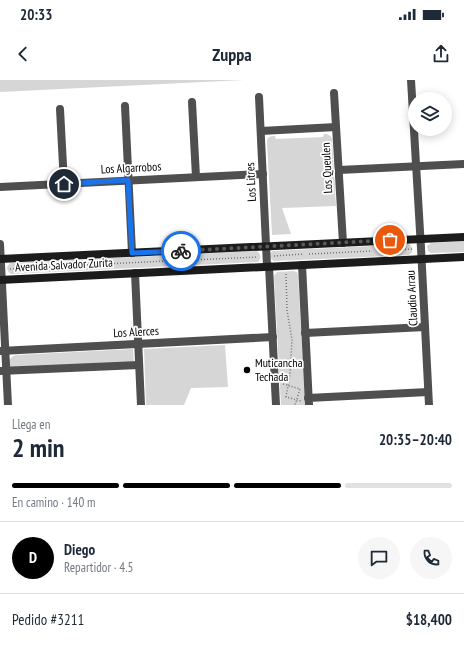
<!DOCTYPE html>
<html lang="es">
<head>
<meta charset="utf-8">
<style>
	:root { --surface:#fff; --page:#f6f6f7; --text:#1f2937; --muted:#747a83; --line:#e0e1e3; --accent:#000 }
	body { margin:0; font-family:"PT Sans Narrow",sans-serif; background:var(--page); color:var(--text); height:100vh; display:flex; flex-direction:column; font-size:15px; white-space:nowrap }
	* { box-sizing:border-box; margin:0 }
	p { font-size:13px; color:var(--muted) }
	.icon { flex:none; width:22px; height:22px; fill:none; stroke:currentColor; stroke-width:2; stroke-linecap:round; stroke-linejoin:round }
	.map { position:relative; height:325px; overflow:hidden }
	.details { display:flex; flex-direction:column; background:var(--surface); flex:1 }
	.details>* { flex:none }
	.tools { position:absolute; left:408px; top:12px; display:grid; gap:8px }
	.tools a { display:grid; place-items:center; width:44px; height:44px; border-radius:50%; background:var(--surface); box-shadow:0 2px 10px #0003; font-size:20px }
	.pin { position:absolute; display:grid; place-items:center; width:34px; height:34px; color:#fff; margin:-17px; border:2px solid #fff; border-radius:50%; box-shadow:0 1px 4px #0007 }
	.courier { position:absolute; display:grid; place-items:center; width:40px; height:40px; margin:-20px; border:3px solid #1a73e8; border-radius:50%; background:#fff; color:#222; box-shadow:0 1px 5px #0007 }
	.summary em { font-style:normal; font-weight:600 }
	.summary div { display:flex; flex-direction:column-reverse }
	.summary { display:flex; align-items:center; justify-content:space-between; height:68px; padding:0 12px }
	h1 { font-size:26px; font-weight:600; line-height:30px }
	.bar { display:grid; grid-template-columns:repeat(4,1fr); gap:6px 4px; align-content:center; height:48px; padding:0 12px }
	.bar i { height:5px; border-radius:3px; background:var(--line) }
	.bar .current { background:var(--accent) }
	.bar p { grid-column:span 4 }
	.line { display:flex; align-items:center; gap:10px; padding:0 12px; border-top:1px solid var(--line) }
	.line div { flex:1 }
	.round { display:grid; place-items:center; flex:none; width:42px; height:42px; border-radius:21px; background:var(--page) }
	.status { display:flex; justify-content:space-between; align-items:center; height:28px; padding:0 20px; background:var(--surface); direction:ltr }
	.status svg { height:11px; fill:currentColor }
	header { display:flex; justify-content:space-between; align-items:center; height:52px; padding:0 12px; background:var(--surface); font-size:18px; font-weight:600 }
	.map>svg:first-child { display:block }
	.green { fill:#d6d6d6 }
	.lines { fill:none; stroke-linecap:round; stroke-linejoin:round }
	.path { stroke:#717171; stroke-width:1.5; stroke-dasharray:1 2; stroke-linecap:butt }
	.street { stroke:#4f4f4f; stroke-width:8 }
	.secondary { stroke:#1c1c1c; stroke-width:8 }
	.done { stroke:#595959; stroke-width:4; stroke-dasharray:0 7.2 }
	.route { stroke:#1a73e8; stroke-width:5 }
	.poi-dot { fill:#000; stroke:#fff; stroke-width:1.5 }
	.labels { text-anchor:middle; stroke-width:3.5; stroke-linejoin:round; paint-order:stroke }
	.street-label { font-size:12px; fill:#000; stroke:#fff }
	.poi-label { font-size:12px; fill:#000; stroke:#fff; text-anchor:start }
</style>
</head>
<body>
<div class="status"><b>20:33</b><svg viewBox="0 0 49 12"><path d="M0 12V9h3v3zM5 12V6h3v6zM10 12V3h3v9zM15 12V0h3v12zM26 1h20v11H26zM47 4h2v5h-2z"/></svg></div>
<header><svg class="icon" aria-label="back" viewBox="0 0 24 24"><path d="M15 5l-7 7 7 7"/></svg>Zuppa<svg class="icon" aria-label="share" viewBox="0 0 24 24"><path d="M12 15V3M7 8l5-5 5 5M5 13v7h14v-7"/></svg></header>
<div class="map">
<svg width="464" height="325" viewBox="0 0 464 325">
	<rect width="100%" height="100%" fill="#fff"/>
	<!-- green -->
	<g class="green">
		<polygon points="0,0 244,0 0,12"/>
		<path d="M324,54C328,54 330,55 332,58L336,126L282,128L291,154L272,155L267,61C268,57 270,56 275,56L276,59L323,57Z"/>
		<path d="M464,161V172L431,173C428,172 428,170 427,166L431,163Z"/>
		<path d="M409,164L412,167V172L409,175L274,181C270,179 270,177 270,173L273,171Z"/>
		<path d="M257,171C261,174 261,177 259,181L258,182L11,194C8,192 7,190 7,187L10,183Z"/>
		<polygon points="293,191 297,192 298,195 305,325 281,325 274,196 277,192"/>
		<polygon points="225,265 228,307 191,308 184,325 146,325 144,269"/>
		<polygon points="133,269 134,283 10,289 9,280 13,276 16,275"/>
	</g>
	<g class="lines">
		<!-- path -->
		<g class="path">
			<polyline points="378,171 412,169"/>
			<polyline points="309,174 372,171"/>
			<polyline points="274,176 304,174"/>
			<polyline points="192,180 258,177"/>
			<polyline points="84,185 187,180"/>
			<polyline points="10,189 79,186"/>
			<polyline points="286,194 287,230 292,260 290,295 286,317 301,321"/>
			<polyline points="283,304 300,309 295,325"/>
		</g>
		<!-- street -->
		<g class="street">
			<polyline points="411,0 421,168 429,325"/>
			<polyline points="334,13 343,163"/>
			<polyline points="259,17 267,186"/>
			<polyline points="192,22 196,97"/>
			<polyline points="125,26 132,173"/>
			<polyline points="60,29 64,104"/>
			<polyline points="261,51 336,47"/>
			<polyline points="339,90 464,84"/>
			<polyline points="0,107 263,94"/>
			<polyline points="0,164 8,325"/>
			<polyline points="302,185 309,325"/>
			<polyline points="269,186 276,325"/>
			<polyline points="135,193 141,325"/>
			<polyline points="305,253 425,247"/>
			<polyline points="0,271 273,257"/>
			<polyline points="0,291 139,285"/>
			<polyline points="308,318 428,312"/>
		</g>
		<!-- secondary -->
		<g class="secondary">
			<polyline points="0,179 464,157"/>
			<polyline points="0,200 464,177"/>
		</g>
	</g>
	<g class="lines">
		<!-- done -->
		<polyline class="done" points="181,171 390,160"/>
		<!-- route -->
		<polyline class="route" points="64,104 128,100 132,173 181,171"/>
	</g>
	<!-- markers -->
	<circle class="poi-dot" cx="247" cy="290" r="4"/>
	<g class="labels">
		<!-- street labels -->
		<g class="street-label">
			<text transform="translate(131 88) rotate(-3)" y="4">Los Algarrobos</text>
			<text transform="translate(327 88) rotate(-93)" y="4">Los Queulen</text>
			<text transform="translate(251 102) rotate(-93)" y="4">Los Litres</text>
			<text transform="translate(64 185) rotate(-3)" y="4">Avenida Salvador Zurita</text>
			<text transform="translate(412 218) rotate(-93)" y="4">Claudio Arrau</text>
			<text transform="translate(136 252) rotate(-3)" y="4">Los Alerces</text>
		</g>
		<!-- poi labels -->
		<g class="poi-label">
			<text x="255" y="287">Muticancha<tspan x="255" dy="14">Techada</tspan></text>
		</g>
	</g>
</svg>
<div class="tools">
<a><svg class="icon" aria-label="layers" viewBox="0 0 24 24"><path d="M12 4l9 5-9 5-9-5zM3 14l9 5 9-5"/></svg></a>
</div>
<div class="pin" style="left:390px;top:160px;background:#ea580c"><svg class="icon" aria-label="bag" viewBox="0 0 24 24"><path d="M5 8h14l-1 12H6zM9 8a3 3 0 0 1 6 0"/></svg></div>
<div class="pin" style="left:64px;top:104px;background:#1f2937"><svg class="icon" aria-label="home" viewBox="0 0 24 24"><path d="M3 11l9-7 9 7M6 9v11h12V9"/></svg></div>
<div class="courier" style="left:181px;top:171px"><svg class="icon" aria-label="bike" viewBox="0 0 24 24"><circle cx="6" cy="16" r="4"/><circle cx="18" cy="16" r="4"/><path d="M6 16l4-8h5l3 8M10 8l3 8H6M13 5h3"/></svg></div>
</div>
<section class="details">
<div class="summary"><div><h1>2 min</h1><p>Llega en</p></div><em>20:35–20:40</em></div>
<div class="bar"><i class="current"></i><i class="current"></i><i class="current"></i><i></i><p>En camino · 140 m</p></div>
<div class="line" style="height:72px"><b class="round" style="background:var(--accent);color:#fff">D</b><div><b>Diego</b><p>Repartidor · 4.5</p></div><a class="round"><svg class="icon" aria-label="chat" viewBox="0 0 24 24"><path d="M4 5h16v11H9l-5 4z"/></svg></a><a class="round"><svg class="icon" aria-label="phone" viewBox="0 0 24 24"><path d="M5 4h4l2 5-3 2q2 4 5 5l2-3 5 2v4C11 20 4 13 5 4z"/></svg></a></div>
<div class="line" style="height:52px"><div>Pedido #3211</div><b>$18,400</b></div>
</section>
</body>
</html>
